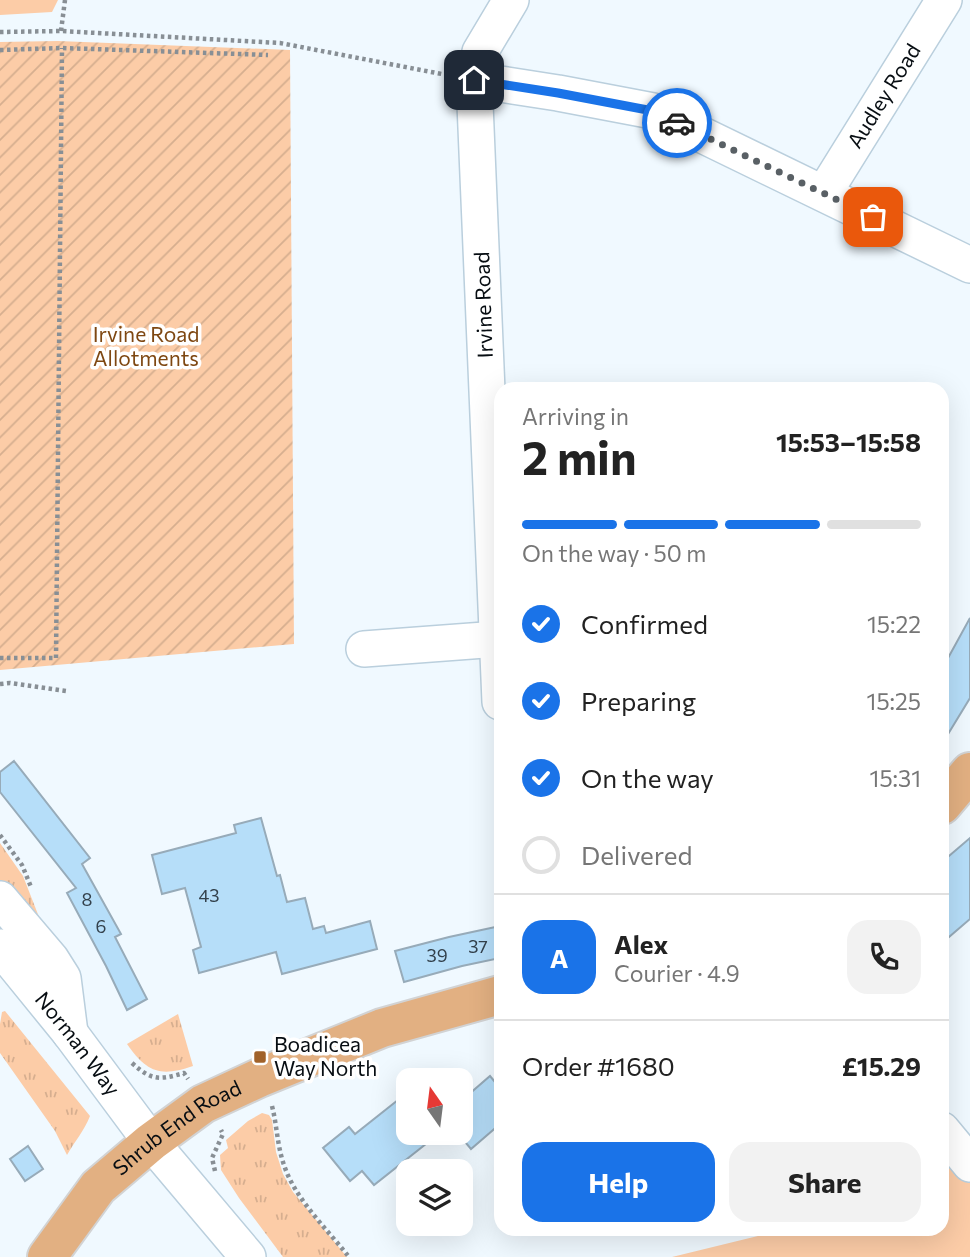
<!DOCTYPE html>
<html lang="en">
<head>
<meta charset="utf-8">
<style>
	:root { --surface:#fff; --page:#f2f2f2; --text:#222; --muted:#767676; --line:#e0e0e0; --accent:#1a73e8 }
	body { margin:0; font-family:Commissioner,sans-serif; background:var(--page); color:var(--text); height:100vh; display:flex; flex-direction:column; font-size:26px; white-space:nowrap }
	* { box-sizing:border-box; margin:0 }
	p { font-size:23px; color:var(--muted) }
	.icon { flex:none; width:38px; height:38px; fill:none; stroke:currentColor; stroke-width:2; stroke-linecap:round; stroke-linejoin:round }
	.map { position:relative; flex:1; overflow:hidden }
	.details { position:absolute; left:494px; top:382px; width:455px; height:854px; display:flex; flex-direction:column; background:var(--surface); border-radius:21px; box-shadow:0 7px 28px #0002 }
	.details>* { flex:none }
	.needle { width:46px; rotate:346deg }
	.buttons { position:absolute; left:396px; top:1068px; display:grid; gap:14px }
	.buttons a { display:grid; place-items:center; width:77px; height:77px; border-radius:14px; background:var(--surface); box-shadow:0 7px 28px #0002; font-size:35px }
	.pin { position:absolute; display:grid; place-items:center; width:60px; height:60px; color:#fff; margin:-30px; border-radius:14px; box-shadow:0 4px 10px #0006 }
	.courier { position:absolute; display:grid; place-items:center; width:70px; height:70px; margin:-35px; border:5px solid #1a73e8; border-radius:50%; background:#fff; color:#222; box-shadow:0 2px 9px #0007 }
	.head em { font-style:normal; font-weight:700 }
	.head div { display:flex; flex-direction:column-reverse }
	.head { display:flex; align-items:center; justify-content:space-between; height:119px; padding:0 28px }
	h1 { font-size:46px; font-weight:700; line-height:52px }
	.bar { display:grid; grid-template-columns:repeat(4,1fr); gap:10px 7px; align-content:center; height:84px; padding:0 28px }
	.bar i { height:9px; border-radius:5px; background:var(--line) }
	.bar .current { background:var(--accent) }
	.bar p { grid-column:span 4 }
	.line { display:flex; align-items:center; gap:18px; padding:0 28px; border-top:2px solid var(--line) }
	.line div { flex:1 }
	.round { display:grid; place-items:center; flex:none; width:74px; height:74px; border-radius:21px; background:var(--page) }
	ol { padding:0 28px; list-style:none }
	li { display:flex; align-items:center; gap:21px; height:77px }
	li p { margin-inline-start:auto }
	li .icon { padding:7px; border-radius:50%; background:var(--accent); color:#fff; stroke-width:4 }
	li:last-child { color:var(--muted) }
	li i { width:38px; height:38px; border:4px solid var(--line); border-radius:50% }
	.primary-button { display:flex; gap:14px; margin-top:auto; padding:14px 28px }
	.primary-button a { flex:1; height:80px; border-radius:21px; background:var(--accent); color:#fff; font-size:28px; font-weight:700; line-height:80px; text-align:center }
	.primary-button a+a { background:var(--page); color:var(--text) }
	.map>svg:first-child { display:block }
	.grass { fill:url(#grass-tufts) }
	.park { fill:#fccca7 }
	.garden { fill:url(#garden-furrows) }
	.building { fill:#b6def9; stroke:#97abb9; stroke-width:2 }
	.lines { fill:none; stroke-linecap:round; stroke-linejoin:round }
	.minor-casing { stroke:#bacfdd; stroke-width:38 }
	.major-casing { stroke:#d2d3d4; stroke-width:42 }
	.path { stroke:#888f95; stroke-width:4.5; stroke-dasharray:3.5 3.5; stroke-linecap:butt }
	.minor { stroke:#fff; stroke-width:35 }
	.major { stroke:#e2b082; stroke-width:38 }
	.done { stroke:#596065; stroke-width:7; stroke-dasharray:0 12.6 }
	.route { stroke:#1a73e8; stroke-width:9 }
	.poi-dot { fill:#a1622a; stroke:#fff; stroke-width:2.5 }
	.labels { text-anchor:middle; stroke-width:7; stroke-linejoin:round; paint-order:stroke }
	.number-label { font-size:18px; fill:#33414c }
	.street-label { font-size:21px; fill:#070d12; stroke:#fff }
	.park-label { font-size:21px; fill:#7e4711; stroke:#fff }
	.poi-label { font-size:21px; fill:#070d12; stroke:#fff; text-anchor:start }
</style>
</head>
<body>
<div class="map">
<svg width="970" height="1257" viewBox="0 0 970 1257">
	<defs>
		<pattern id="grass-tufts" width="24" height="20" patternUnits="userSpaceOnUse" patternTransform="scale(1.75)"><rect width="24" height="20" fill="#fccca7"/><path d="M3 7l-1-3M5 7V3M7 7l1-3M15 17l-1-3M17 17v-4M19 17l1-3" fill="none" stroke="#d6ae8f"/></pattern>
		<pattern id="garden-furrows" width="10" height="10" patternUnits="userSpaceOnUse" patternTransform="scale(1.75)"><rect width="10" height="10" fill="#fccca7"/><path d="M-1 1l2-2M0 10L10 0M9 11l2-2" fill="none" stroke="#d6ae8f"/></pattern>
	</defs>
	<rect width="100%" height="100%" fill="#f0f9ff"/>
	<!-- grass -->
	<g class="grass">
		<polygon points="0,843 23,876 39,917 45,938 0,886"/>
		<path d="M5,1011L90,1116C84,1131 75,1141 67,1155L55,1131L0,1053V1024L2,1012Z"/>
		<path d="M178,1014L193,1066C161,1077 147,1073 127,1044Z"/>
		<polygon points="262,1113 269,1115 272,1120 276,1152 283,1174 293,1192 347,1257 283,1257 239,1198 221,1170 220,1155 228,1148 226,1140 248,1121"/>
	</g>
	<!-- park -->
	<g class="park">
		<polygon points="0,0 58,0 52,12 0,15"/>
		<polygon points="942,1145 970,1179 970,1257 672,1257 787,1229 942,1228"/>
	</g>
	<!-- garden -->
	<polygon class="garden" points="58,41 290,50 294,644 0,670 0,42"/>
	<!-- building -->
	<g class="building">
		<polygon points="970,618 970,698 942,744 942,669"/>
		<polygon points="14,761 90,858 82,864 121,934 115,937 147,999 127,1010 106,966 67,893 76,888 0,792 0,772"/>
		<polygon points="261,818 277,876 280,875 287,902 305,898 313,929 324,926 326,933 370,921 377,949 282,974 276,952 199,973 193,950 201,947 185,888 162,894 152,855 236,833 234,825"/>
		<polygon points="970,838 970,919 942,943 942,862"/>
		<polygon points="500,926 500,958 462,966 404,982 395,951 449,937"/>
		<polygon points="490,1076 500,1088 500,1124 471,1149 460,1136 460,1102"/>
		<polygon points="408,1092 408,1132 441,1132 374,1185 362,1171 350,1181 323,1148 349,1127 355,1134"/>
		<polygon points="28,1146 43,1169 25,1181 10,1159"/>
	</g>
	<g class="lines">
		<defs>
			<g id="minor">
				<polyline points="474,80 558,93 653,111 970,265"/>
				<path id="s1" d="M824,193L944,0"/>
				<polyline points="364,649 498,639"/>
				<polyline points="500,702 474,80 480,52 511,0"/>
				<polyline points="0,899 51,959 63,978 70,1033"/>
				<path id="s2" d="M0,947L70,1033L151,1142L248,1257"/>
				<polyline points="942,1130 970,1164"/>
			</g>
			<g id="major">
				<polyline points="942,805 970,772"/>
				<path id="s3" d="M47,1257L98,1187L151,1142L203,1104L259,1078L382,1028L500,995"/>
			</g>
		</defs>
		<!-- minor casing -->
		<use href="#minor" class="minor-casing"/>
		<!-- major casing -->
		<use href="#major" class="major-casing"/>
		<!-- path -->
		<g class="path">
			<polyline points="61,31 65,0"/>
			<polyline points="0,32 61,31 280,43 447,75"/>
			<polyline points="0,50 62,48 268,55"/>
			<polyline points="0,658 56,658 62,48"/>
			<polyline points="0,684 10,683 66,691"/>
			<polyline points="0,835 22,865 31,887"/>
			<path d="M132,1063C152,1081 159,1080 184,1073L188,1079"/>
			<path d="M272,1106C277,1125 277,1145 284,1165C295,1199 327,1229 349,1257"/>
			<polyline points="215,1171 212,1158 223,1134 221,1130"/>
		</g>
		<!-- minor -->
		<use href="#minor" class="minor"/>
		<!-- major -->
		<use href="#major" class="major"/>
	</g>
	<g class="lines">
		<!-- done -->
		<polyline class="done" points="677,123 873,217"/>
		<!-- route -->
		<polyline class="route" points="474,80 558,93 653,111 677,123"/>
	</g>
	<!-- markers -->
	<rect class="poi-dot" x="253" y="1050" width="14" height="14" rx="3.5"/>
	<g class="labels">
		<!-- number labels -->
		<g class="number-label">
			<text x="209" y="902">43</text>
			<text x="87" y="906">8</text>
			<text x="101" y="933">6</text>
			<text x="478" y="953">37</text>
			<text x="437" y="962">39</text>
		</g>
		<!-- street labels -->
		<g class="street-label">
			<text dy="7" stroke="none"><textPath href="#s1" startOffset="114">Audley Road</textPath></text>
			<text transform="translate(484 305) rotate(-92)" y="7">Irvine Road</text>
			<text dy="7" stroke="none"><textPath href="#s2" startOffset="124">Norman Way</textPath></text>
			<text dy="7" stroke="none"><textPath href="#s3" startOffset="186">Shrub End Road</textPath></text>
		</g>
		<!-- park labels -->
		<g class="park-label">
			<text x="146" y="342">Irvine Road<tspan x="146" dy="24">Allotments</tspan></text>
		</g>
		<!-- poi labels -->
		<g class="poi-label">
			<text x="274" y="1052">Boadicea<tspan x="274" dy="24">Way North</tspan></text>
		</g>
	</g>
</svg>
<div class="buttons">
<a><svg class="needle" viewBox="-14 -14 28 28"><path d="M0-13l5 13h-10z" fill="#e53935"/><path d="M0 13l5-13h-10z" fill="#767676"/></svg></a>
<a><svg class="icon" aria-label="layers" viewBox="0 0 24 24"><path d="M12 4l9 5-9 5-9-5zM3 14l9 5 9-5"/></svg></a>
</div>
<div class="pin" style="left:873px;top:217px;background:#ea580c"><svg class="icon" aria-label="bag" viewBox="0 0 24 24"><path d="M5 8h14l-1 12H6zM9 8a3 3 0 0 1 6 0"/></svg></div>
<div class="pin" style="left:474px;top:80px;background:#1f2937"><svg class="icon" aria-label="home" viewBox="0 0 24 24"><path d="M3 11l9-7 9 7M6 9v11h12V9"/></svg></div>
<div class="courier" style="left:677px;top:123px"><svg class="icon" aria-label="car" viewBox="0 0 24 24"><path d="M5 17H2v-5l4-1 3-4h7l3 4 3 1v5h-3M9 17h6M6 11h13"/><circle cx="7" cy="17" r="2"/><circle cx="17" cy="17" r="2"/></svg></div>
<section class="details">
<div class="head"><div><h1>2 min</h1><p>Arriving in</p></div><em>15:53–15:58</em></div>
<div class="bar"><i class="current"></i><i class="current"></i><i class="current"></i><i></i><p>On the way · 50 m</p></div>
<ol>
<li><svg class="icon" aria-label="check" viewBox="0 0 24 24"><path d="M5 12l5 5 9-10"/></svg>Confirmed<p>15:22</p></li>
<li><svg class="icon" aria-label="check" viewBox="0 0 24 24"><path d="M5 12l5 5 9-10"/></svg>Preparing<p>15:25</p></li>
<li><svg class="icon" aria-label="check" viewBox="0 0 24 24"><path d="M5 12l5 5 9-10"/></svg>On the way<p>15:31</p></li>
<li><i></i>Delivered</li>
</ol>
<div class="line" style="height:126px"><b class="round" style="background:var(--accent);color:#fff">A</b><div><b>Alex</b><p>Courier · 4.9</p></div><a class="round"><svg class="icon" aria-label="phone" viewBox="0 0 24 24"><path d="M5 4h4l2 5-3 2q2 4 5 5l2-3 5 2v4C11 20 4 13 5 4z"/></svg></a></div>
<div class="line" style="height:91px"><div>Order #1680</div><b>£15.29</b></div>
<div class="primary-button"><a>Help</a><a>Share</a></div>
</section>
</div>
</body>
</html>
